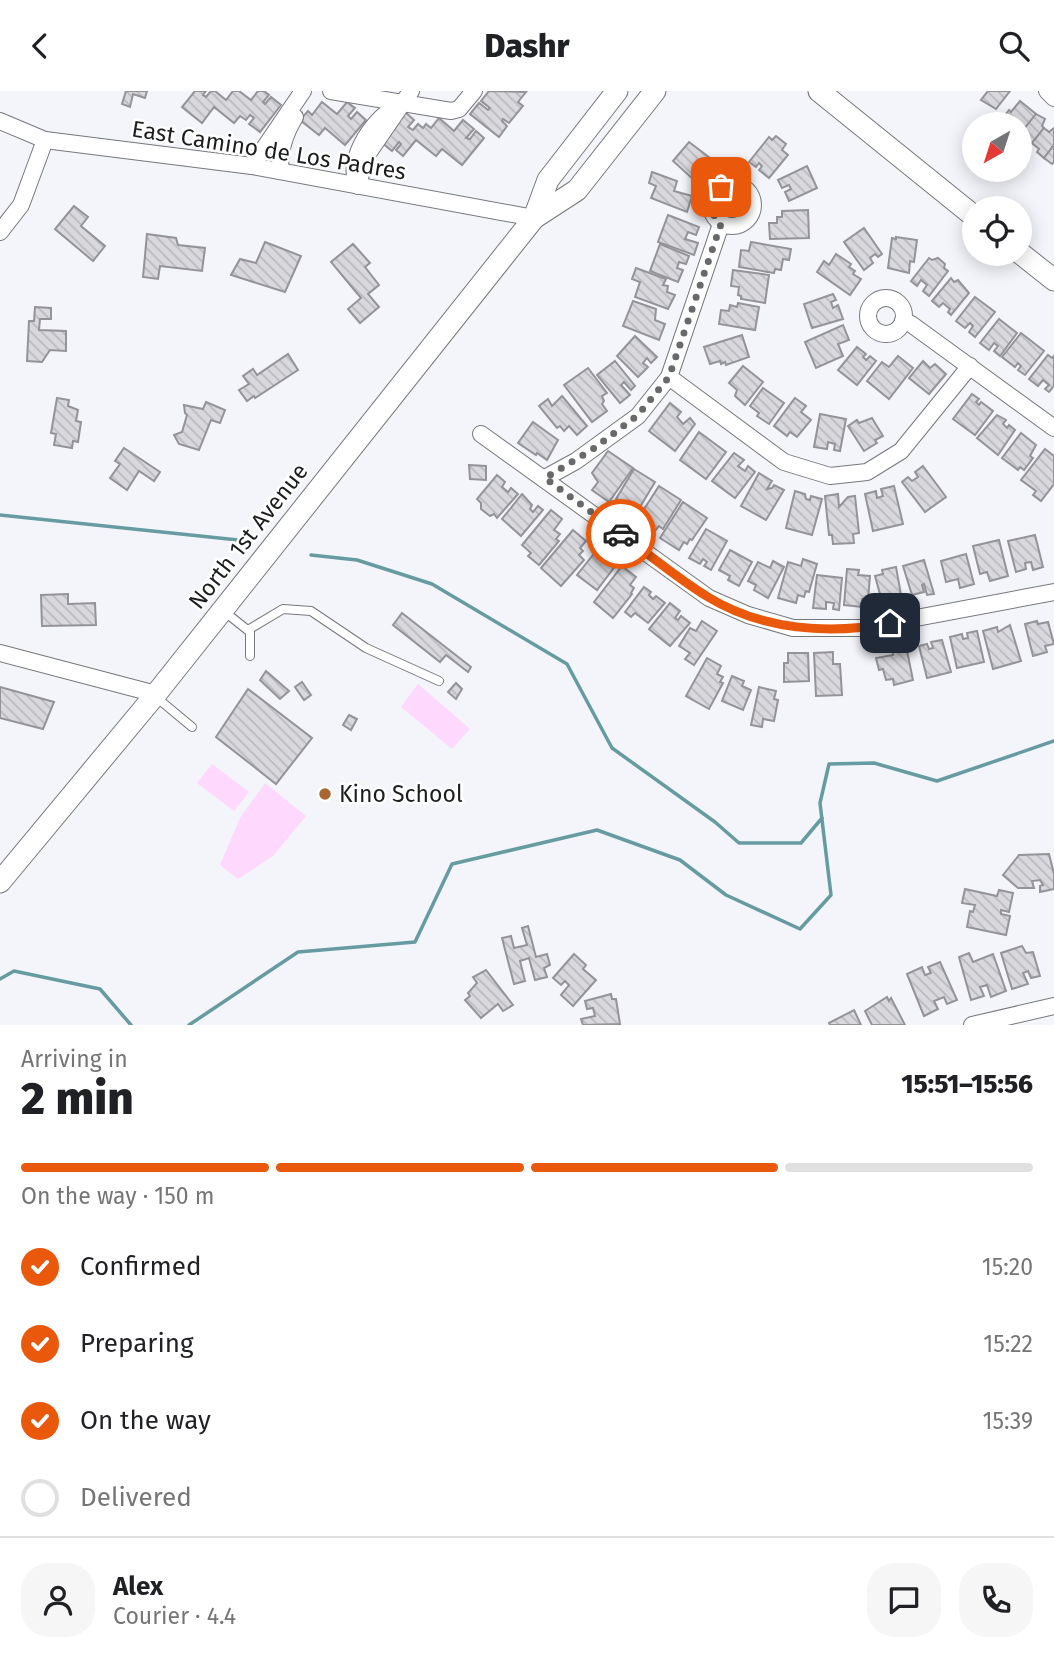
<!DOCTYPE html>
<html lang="en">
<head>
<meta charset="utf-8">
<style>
	:root { --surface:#fff; --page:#f6f6f6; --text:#202124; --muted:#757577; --line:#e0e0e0; --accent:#ea580c }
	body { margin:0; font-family:"Fira Sans",sans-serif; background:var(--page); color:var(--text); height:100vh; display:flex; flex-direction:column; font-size:26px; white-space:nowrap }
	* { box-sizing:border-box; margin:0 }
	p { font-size:23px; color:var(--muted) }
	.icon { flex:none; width:38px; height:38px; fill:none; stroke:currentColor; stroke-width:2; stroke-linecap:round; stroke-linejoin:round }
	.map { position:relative; height:934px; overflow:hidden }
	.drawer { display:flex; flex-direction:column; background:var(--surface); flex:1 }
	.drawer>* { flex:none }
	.needle { width:46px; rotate:219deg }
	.tools { position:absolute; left:962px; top:21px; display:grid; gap:14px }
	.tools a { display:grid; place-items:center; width:70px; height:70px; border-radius:50%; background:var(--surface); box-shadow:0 4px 18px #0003; font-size:35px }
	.pin { position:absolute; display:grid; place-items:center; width:60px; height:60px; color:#fff; margin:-30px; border-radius:14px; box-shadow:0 4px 10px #0006 }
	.courier { position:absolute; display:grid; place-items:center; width:70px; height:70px; margin:-35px; border:5px solid #ea580c; border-radius:50%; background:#fff; color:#222; box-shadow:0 2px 9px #0007 }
	.headline em { font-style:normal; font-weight:800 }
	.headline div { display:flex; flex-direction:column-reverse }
	.headline { display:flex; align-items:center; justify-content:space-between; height:119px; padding:0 21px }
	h1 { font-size:46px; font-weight:800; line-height:52px }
	.bar { display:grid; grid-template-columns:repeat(4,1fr); gap:10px 7px; align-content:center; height:84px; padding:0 21px }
	.bar i { height:9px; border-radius:5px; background:var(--line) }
	.bar .selected { background:var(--accent) }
	.bar p { grid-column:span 4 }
	.line { display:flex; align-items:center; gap:18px; padding:0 21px; border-top:2px solid var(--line) }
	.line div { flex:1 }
	.round { display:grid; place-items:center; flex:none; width:74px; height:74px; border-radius:28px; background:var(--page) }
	ol { padding:0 21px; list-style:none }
	li { display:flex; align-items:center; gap:21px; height:77px }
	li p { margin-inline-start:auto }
	li .icon { padding:7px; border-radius:50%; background:var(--accent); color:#fff; stroke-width:4 }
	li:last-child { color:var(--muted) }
	li i { width:38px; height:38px; border:4px solid var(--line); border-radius:50% }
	header { display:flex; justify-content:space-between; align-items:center; height:91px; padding:0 21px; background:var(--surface); font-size:32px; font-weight:800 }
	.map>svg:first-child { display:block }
	.green { fill:#fed8fd }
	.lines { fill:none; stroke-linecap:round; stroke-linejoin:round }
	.stream { stroke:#669ba2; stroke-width:3.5 }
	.building { fill:url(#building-back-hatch); stroke:#949398; stroke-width:2 }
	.lane-casing { stroke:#76787c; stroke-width:10 }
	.street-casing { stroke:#76787c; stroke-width:18 }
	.secondary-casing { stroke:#76787c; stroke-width:23 }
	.lane { stroke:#fff; stroke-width:8 }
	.street { stroke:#fff; stroke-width:16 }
	.secondary { stroke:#fff; stroke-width:21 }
	.done { stroke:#67696b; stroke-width:7; stroke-dasharray:0 12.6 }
	.route { stroke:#ea580c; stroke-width:9 }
	.poi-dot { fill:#a86732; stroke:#fff; stroke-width:2.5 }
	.labels { text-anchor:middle; stroke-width:5; stroke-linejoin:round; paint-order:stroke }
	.street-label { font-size:23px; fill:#1c1d1e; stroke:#fff }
	.poi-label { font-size:23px; fill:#1c1d1e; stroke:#fff; text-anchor:start }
</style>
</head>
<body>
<header><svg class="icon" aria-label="back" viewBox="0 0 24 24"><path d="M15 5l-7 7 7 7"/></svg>Dashr<svg class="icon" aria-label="search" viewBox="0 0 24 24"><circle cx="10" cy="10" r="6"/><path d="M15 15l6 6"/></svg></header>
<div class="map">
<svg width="1054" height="934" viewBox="0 0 1054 934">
	<defs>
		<pattern id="building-back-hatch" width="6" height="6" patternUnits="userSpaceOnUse" patternTransform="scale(1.75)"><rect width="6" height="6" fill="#d9d8dd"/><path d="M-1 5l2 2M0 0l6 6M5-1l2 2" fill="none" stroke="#bab9bd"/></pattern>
	</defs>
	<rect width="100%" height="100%" fill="#f3f5fa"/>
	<!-- green -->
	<g class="green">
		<polygon points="418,593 470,638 452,658 401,616"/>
		<polygon points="212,673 249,701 234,720 197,692"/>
		<polygon points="265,692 306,725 273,765 238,788 220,774 240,727"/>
	</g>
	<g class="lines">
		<!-- stream -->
		<g class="stream">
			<polyline points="0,424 238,449"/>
			<polyline points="311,464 357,469 432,493 567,573 612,657 715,731 739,752 801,752 822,727"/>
			<polyline points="0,888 14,880 100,898 131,934"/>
			<polyline points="189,934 298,861 415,851 452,773 597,739 680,769 726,804 800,838 831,804 820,712 829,673 874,672 937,690 1054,650"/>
		</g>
	</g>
	<!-- building -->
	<g class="building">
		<polygon points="126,0 147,0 145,7 133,3 130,16 122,13"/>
		<polygon points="195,0 206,0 203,4 206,6 211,0 215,0 226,9 233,0 239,0 251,9 258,0 264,0 269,4 263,11 265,13 271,6 281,14 260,41 249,33 254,27 250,24 246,29 240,25 234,32 214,16 202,32 182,16"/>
		<polygon points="489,0 526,1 518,11 523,15 509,32 503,28 502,30 507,35 499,46 470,23 479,12 488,19 490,17 481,10"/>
		<polygon points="988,0 1010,0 996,18 981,9"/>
		<polygon points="1020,10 1036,23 1021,43 1020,33 1008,33 1002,28 1009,19 1011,21"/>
		<polygon points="322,11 337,23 347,11 355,17 348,25 351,28 357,21 366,29 345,54 325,37 319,44 300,29 308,20 312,24"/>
		<polygon points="404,20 414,29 408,36 413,39 418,33 423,37 426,33 431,37 439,27 454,40 463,29 474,38 466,47 470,48 476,40 484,47 462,74 442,58 436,65 416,49 403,65 396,59 401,53 399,51 392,60 380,50"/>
		<polygon points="1036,23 1045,28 1042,35 1044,37 1032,52 1028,49 1025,52 1020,48 1020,43"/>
		<polygon points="1044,37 1049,41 1054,37 1054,54 1044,67 1037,61 1039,58 1032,52"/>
		<polygon points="776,45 786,53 782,59 788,64 769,87 759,79 762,75 759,72 756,76 749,71 769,46 772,49"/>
		<polygon points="689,51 714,70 710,75 703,69 698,74 705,81 695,90 673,70"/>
		<polygon points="1054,54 1054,71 1052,73 1044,67"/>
		<polygon points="807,75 817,97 789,110 785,101 791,98 789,94 782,97 778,89"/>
		<polygon points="652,81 677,90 674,100 692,105 687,121 651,107 656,95 649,92"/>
		<polygon points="74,115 88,126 81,135 105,155 93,170 55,138"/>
		<polygon points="808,119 809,147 770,148 769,132 777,132 777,126 782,126 782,120"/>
		<polygon points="668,124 699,136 696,144 688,141 685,148 698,152 694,164 658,151"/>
		<polygon points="864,137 882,163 878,166 875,163 870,167 873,172 864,179 844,151"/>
		<polygon points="147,143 176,147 178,154 205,157 202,180 160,175 158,188 143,186"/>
		<polygon points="896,146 917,149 914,171 910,170 909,182 888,177 892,147 896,148"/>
		<polygon points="265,151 301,165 285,201 231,184 240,168 256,172"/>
		<polygon points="751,151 791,158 789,169 783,168 781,179 775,178 774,182 739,176 741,159 749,160"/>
		<polygon points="353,153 370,172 365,176 379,194 368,203 379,216 360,232 348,218 361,207 331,171"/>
		<polygon points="660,153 689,165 686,173 679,171 677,177 683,179 678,191 650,180"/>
		<polygon points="836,163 851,173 849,176 855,180 853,183 861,188 850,204 817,181 824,170 829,174"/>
		<polygon points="929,167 932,169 938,167 945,173 944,177 948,180 929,205 923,200 927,194 921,189 917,195 911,190"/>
		<polygon points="636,177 666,188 663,194 668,195 667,201 675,204 668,218 635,206 640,191 632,188"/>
		<polygon points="733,179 769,184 765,212 741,208 741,205 738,204 739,196 731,195"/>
		<polygon points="951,187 954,191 958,189 969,202 951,224 948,221 950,218 943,212 939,216 932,210"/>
		<polygon points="833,203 836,209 831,211 833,217 838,214 843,228 812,237 804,213"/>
		<polygon points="975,206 995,221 975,246 969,241 973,235 970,232 965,237 956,230"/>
		<polygon points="633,210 656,218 655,229 665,233 659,249 623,235"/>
		<polygon points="738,212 759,216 755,239 719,233 721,219 729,220 730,214 737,216"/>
		<polygon points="35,216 51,217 51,228 40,228 39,239 66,240 66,260 50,259 42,271 27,270 29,230 34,230"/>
		<polygon points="999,228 1017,242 1000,265 994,260 998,255 994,252 989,259 980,252"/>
		<polygon points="843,234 849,249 838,253 843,265 816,277 805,251"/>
		<polygon points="1021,242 1044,260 1025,284 1018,279 1021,275 1018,272 1015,276 1002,266"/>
		<polygon points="742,244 749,266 726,274 725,271 721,273 720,270 710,273 704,256"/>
		<polygon points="635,245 657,266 651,272 647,267 643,272 648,276 638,286 617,265"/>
		<polygon points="857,256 866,263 863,266 866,269 870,265 876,270 857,294 838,279"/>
		<polygon points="288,263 298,279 255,307 254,305 247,310 239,299 249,293 243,285 253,278 257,284"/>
		<polygon points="1048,264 1052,267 1054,265 1054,295 1049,301 1045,298 1049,294 1043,289 1038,295 1029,288"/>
		<polygon points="898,265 913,277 889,308 867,290 882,271 889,276"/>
		<polygon points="615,270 635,295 631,299 624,291 621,294 630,304 620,312 597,284"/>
		<polygon points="923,270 930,277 935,273 946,283 929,303 909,287"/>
		<polygon points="743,275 763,291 745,314 735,305 737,299 729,292"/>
		<polygon points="588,277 607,302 602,305 604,310 602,313 607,320 592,331 564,294"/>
		<polygon points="763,297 784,312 769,333 757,325 759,322 750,315"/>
		<polygon points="972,303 979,308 976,311 979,314 981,311 993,320 975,344 953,328"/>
		<polygon points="562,305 587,335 577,344 569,335 564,340 560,335 557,337 539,315 548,308 552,315"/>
		<polygon points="57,307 69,309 68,315 78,319 76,330 81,331 78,351 73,350 72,357 54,354 56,343 51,342"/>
		<polygon points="795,307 806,315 801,321 811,329 797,346 790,341 787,345 774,335"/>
		<polygon points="206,311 225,319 220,332 211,329 199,359 179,353 174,344 182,341 187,324 185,322 184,314 203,318"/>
		<polygon points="670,312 681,321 677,326 683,333 690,327 695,333 675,360 649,340"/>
		<polygon points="820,323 846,328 840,360 834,359 835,353 828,351 827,358 814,356"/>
		<polygon points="997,324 1006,329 1003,333 1007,337 1009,334 1015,339 998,364 977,347"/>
		<polygon points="872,327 883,345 875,349 877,352 864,360 848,335 857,329 859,332"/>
		<polygon points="533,331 558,349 547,369 537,362 536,364 518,352"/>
		<polygon points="699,341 726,361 706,388 680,369"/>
		<polygon points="1021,342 1036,354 1030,365 1033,367 1024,379 1020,376 1018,379 1002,367"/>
		<polygon points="124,357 160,381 154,390 139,380 127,399 110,387 120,373 115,370"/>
		<polygon points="1045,358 1054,365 1054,393 1041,410 1033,404 1036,400 1021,389"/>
		<polygon points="608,360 633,377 609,411 592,399 598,391 592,382"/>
		<polygon points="734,362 744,369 738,375 745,380 748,375 755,381 735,407 712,390"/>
		<polygon points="469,374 486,375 486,389 470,388"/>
		<polygon points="923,375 946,406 925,421 902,391 908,386 912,390 918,386 915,381"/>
		<polygon points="634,378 655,391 637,421 616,408"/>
		<polygon points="759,382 772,390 767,398 772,397 774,394 784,399 766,429 741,415"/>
		<polygon points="497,384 505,391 502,396 508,401 511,397 518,403 497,427 494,423 490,425 481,418 481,412 477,408"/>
		<polygon points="659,395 681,409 663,438 659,435 654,441 637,429"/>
		<polygon points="894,395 903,433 873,440 865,403 876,400 877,407 883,405 881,398"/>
		<polygon points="795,400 805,403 806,408 810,409 811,405 822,408 812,444 786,437"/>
		<polygon points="522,403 532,414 530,418 533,421 538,415 543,419 521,445 502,428"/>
		<polygon points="838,403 839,416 848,406 855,405 859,442 853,443 854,452 833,453 832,444 829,444 825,405"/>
		<polygon points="683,411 707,427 692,449 690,448 687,453 684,451 679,459 660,447"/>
		<polygon points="551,419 562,428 554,439 560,443 556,448 559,450 539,474 528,465 531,462 522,454"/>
		<polygon points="706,438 727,450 711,479 704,475 707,471 703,468 700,473 689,467"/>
		<polygon points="573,439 586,450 580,457 583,460 579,464 584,469 561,495 541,477"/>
		<polygon points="1035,444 1043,476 1033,479 1031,471 1025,472 1026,478 1016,481 1008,450"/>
		<polygon points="999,449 1008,485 990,490 987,481 980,483 973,455"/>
		<polygon points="597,459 606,466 603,470 607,473 610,470 616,474 597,499 577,484"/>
		<polygon points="730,459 752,471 739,495 728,489 730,485 719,479"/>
		<polygon points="966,463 974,493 960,497 958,488 946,491 941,470"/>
		<polygon points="803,468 817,473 809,501 806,500 804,506 798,504 796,512 778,507 788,471 801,475"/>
		<polygon points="924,469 934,503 927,504 924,493 922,494 924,501 912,504 903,475"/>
		<polygon points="773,470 784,476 768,507 754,499 756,494 748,490 758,471 770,477"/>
		<polygon points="622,475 636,486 630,494 634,497 631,502 632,503 613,527 594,511"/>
		<polygon points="896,476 902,509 883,514 875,485 883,483 882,479"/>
		<polygon points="847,478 859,479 858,484 870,485 868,508 862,508 862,516 844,514"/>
		<polygon points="817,484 842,487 839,519 833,518 834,512 826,511 826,518 813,517"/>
		<polygon points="644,496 651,501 649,504 653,508 656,505 665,512 648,532 635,522 631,526 625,521"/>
		<polygon points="68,503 68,513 95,512 96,534 42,535 41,504"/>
		<polygon points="670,512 680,520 675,527 678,529 681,525 690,532 670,555 649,538"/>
		<polygon points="402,522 471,576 468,581 446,564 440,571 393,534"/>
		<polygon points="702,530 717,540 694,574 685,568 690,562 679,555 690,537 696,540"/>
		<polygon points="1037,530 1038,533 1048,531 1054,553 1045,555 1047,561 1033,565 1025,533"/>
		<polygon points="1010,534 1021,570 993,578 983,540 997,536 998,541"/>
		<polygon points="977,540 984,571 957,577 950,546 962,543 963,548 968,547 967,542"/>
		<polygon points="942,549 951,581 927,587 919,555 927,553 929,558 933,557 931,551"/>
		<polygon points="906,555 913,589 894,594 893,588 886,589 883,578 879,579 876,567 893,564 892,558"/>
		<polygon points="833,561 833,573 840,573 842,604 816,605 814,562"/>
		<polygon points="788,562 808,562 809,590 784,591 784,572 788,572"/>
		<polygon points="707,567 721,575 717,583 723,586 720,591 723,592 709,618 686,605"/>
		<polygon points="266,580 289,600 280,608 260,589"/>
		<polygon points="732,585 744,590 742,595 751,599 743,619 722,610"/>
		<polygon points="302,591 311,604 304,609 295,596"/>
		<polygon points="456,592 462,598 456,608 448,601"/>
		<polygon points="0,596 54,611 43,638 0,627"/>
		<polygon points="759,596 776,600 774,608 778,609 774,630 763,628 762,636 751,634"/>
		<polygon points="248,598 312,647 276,693 216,646"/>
		<polygon points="349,624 357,628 351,639 343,634"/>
		<polygon points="1049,763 1054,783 1054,798 1040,801 1040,795 1043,794 1040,789 1032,790 1034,797 1018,797 1003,784 1019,764"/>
		<polygon points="965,798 997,805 999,799 1013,802 1009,821 1001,819 1001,823 1010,825 1006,844 967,836 970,820 973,821 975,814 962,812"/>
		<polygon points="528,835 536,866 547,863 550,874 544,877 547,886 535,889 529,867 520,870 525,890 514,893 502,847 511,845 514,857 527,854 522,837"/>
		<polygon points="1022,855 1026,862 1033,861 1040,885 1031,887 1028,880 1023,882 1028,893 1012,898 1001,862"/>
		<polygon points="969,862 973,871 993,863 1006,900 991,906 987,894 980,896 984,905 971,909 959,866"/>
		<polygon points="574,863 586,874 583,878 596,889 573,915 561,904 569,894 565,890 561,894 553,887"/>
		<polygon points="940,871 957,909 947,913 944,906 934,910 938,918 924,925 907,883 922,876 925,884 931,882 928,876"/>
		<polygon points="486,879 513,914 503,920 498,913 481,927 465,909 470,905 468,902 477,892 473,886"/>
		<polygon points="611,903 612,908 616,908 620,933 583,934 581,928 595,925 593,917 587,918 585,910"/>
		<polygon points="887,906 889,910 891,907 905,934 872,934 865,920"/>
		<polygon points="854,919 861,934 830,934 829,932"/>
	</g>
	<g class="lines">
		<defs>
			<g id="lane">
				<polyline points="225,521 250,541 250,565"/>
				<polyline points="248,539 283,518 311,520 366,557 439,590"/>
				<polyline points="156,606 192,636"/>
			</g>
			<g id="street">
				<polyline points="331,0 451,20 459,18 474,0"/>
				<polyline points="1047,0 1054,7"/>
				<path d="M401,13C376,23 344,68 358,95L365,67L411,0"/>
				<polyline points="0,30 45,49 252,75 534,127"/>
				<polyline points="252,75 303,0"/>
				<path d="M280,80C280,59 284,44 295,26"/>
				<circle cx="732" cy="114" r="21"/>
				<polyline points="0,141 21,114 45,49"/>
				<circle cx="886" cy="225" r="18"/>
				<polyline points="903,230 911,233 1054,337"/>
				<polyline points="669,286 784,371 830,385 867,381 901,360 970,275"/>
				<polyline points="481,343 709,507 748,524 793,537 863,537 1054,501"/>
				<polyline points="545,387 576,370 638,325 669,286 721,133"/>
				<polyline points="0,562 156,603"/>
				<polyline points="972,934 1054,915"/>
			</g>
			<g id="secondary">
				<polyline points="819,0 975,126"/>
				<polyline points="534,127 577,99 655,0"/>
				<polyline points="1020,162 1054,189"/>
				<polyline points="0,791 156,603 534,127 548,89 617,0"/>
			</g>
		</defs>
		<!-- lane casing -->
		<use href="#lane" class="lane-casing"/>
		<!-- street casing -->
		<use href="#street" class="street-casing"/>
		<!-- secondary casing -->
		<use href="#secondary" class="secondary-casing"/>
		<!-- lane -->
		<use href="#lane" class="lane"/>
		<!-- street -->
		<use href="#street" class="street"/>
		<!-- secondary -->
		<use href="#secondary" class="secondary"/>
	</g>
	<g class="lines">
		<!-- done -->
		<path class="done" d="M621,443L545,387L593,358L638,324L669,286L721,133C708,121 708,107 721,96"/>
		<!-- route -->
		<path class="route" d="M621,443C650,464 678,488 708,506C762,539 829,544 890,532"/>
	</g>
	<!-- markers -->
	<circle class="poi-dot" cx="325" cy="703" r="7"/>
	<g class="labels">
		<!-- street labels -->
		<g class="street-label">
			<text transform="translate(269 59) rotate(9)" y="8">East Camino de Los Padres</text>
			<text transform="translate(248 445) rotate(-52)" y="8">North 1st Avenue</text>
		</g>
		<!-- poi labels -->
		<g class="poi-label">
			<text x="339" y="711">Kino School</text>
		</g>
	</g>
</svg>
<div class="tools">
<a><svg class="needle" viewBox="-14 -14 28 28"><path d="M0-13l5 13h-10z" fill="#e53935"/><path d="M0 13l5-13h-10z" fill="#757577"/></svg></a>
<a><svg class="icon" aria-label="locate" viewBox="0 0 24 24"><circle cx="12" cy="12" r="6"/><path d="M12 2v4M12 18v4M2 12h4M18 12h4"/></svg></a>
</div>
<div class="pin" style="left:721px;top:96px;background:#ea580c"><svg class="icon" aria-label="bag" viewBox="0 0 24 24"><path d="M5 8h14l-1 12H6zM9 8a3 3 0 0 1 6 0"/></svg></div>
<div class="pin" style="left:890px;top:532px;background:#1f2937"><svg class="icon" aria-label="home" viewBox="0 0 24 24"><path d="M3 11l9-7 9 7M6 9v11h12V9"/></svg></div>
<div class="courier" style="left:621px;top:443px"><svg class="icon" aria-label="car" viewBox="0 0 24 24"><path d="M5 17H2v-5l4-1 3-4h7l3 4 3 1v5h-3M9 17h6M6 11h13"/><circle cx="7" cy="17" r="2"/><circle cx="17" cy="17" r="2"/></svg></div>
</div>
<section class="drawer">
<div class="headline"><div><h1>2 min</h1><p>Arriving in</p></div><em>15:51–15:56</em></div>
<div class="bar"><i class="selected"></i><i class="selected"></i><i class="selected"></i><i></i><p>On the way · 150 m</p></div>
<ol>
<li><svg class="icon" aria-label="check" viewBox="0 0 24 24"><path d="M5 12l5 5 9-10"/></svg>Confirmed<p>15:20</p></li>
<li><svg class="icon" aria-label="check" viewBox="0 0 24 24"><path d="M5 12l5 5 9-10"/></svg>Preparing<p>15:22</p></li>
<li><svg class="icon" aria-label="check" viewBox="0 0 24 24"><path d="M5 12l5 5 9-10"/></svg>On the way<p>15:39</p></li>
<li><i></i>Delivered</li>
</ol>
<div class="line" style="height:126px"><a class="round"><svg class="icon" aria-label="person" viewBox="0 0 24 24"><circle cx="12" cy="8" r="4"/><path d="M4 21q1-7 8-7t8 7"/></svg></a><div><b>Alex</b><p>Courier · 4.4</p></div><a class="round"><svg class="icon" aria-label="chat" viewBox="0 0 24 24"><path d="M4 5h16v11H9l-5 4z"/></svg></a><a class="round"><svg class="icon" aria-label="phone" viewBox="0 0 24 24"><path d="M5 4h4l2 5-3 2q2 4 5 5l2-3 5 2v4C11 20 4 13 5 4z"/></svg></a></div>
</section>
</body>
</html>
